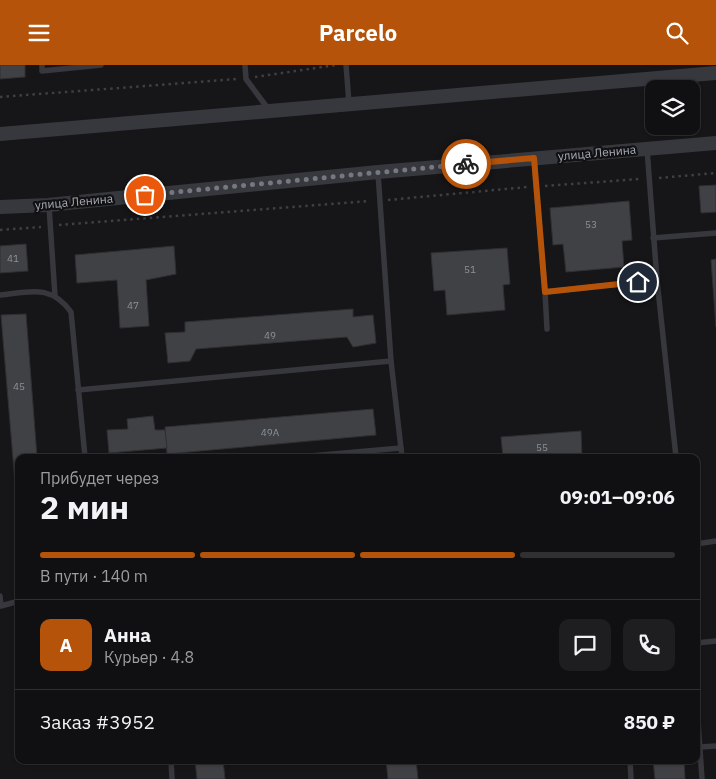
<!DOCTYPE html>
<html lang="ru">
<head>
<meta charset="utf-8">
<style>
	:root { --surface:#101012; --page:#1e1e20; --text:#f1f3f6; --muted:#9c9d9f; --line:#303032; --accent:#b45309 }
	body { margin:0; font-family:"IBM Plex Sans",sans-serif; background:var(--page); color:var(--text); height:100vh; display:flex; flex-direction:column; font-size:19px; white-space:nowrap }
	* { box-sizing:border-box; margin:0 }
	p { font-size:16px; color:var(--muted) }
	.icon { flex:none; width:28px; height:28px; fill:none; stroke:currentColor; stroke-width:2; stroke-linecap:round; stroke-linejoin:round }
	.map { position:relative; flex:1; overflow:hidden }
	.side { position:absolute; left:15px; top:389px; width:685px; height:310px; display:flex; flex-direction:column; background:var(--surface); border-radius:10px; box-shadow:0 1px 4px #0004,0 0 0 1px var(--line) }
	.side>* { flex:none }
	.buttons { position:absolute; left:645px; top:15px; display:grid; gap:10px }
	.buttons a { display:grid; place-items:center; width:55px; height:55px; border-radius:10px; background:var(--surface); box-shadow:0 1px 4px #0004,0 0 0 1px var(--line); font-size:25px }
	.pin { position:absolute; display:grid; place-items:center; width:42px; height:42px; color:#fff; margin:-21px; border:2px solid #fff; border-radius:50%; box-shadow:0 1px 5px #0007 }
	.courier { position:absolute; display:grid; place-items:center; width:50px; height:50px; margin:-25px; border:4px solid #b45309; border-radius:50%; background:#fff; color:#222; box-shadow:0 1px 6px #0007 }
	.summary em { font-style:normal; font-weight:700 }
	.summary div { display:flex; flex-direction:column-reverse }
	.summary { display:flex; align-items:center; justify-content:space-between; height:85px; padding:0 25px }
	h1 { font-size:32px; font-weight:700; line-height:38px }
	.bar { display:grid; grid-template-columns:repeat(4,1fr); gap:8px 5px; align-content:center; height:60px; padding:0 25px }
	.bar i { height:6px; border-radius:4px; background:var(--line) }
	.bar .active { background:var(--accent) }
	.bar p { grid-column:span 4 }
	.line { display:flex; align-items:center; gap:12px; padding:0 25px; border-top:1px solid var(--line) }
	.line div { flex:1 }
	.round { display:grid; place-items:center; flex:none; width:52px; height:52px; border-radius:10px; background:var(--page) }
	header { display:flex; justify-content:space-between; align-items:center; height:65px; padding:0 25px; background:var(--accent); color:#fff; font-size:22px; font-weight:700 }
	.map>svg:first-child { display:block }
	.building { fill:#404145; stroke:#303034 }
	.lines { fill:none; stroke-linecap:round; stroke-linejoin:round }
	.path { stroke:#3d3f44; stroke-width:2.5; stroke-dasharray:2.5 4; stroke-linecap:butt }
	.service { stroke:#37383d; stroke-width:5.5 }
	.tertiary { stroke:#37383d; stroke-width:14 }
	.done { stroke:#757880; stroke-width:5; stroke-dasharray:0 9 }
	.route { stroke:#b45309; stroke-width:6 }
	.labels { text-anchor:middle; stroke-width:4.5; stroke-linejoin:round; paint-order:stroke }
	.number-label { font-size:10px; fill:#8e929b }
	.street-label { font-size:12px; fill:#a8adb8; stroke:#111113 }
</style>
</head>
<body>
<header><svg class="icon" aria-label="menu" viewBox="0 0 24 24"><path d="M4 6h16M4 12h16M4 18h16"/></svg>Parcelo<svg class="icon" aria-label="search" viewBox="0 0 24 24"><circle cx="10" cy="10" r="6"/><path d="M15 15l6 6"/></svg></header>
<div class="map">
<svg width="716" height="714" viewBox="0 0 716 714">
	<rect width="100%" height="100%" fill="#161618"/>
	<!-- building -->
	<g class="building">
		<polygon points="0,0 25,0 25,12 0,14"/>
		<polygon points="716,120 716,147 701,148 699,121"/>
		<polygon points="629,136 632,175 622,176 624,202 566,207 563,179 553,180 550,143"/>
		<polygon points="26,179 28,206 0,208 0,181"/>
		<polygon points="174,181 176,209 146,215 149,261 120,263 117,215 77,218 75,190"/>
		<polygon points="507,183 510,219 503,220 505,245 447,250 445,225 434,226 431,188"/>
		<polygon points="716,194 716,262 711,195"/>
		<polygon points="353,244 353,252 373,250 376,278 353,282 347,272 196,284 190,296 168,298 165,268 185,267 185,257"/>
		<polygon points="26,249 37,392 19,392 19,466 1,250"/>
		<polygon points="373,344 376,370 167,389 165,362"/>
		<polygon points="153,351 155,365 165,365 167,383 109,388 107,365 128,364 127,354"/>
		<polygon points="581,366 582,392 503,392 501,372"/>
		<polygon points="195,695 223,695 225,714 197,714"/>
		<polygon points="386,695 416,695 418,714 388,714"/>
		<polygon points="653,695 684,695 685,714 655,714"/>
	</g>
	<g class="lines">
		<!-- path -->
		<g class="path">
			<polyline points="255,12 336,0"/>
			<polyline points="0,32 237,14"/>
			<polyline points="659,113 716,108"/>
			<polyline points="545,121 639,114"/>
			<polyline points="388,135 527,122"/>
			<polyline points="59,160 370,136"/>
			<polyline points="0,165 41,162"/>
		</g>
		<!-- service -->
		<g class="service">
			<polyline points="42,0 42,6 101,0"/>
			<polyline points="245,0 246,14 269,45"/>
			<polyline points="346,0 349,38"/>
			<polyline points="647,84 657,215 676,392"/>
			<polyline points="534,94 545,227 657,215"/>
			<polyline points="378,108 391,296 402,392"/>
			<polyline points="49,141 55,231"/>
			<polyline points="653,173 716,168"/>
			<polyline points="545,227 547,264"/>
			<path d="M0,230C30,227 51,219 71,247L85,392"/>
			<polyline points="78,325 391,296"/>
			<polyline points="299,392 401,383"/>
			<polyline points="696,479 716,476"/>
			<polyline points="0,531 1,541 19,536"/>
			<polyline points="696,578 716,576"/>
			<polyline points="696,626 702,714"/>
			<polyline points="700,682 716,681"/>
			<polyline points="171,695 172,714"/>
			<polyline points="630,695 631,714"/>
		</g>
		<!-- tertiary -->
		<g class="tertiary">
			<polyline points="0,69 716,8"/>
			<polyline points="0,142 48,140 378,107 716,78"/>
		</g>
	</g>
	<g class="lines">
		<!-- done -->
		<polyline class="done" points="145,130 466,99"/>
		<!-- route -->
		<polyline class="route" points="466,99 534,93 545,227 638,217"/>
	</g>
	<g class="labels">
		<!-- number labels -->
		<g class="number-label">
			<text x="591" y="163">53</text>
			<text x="13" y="197">41</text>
			<text x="470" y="208">51</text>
			<text x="133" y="244">47</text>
			<text x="270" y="274">49</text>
			<text x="19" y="325">45</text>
			<text x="270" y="371">49А</text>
			<text x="542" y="386">55</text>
		</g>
		<!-- street labels -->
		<g class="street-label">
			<text transform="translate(597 88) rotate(-5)" y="4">улица Ленина</text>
			<text transform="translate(74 137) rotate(-5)" y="4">улица Ленина</text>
		</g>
	</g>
</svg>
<div class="buttons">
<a><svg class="icon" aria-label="layers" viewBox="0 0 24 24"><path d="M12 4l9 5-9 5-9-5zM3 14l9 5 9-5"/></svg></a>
</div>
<div class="pin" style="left:145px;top:130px;background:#ea580c"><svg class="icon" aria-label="bag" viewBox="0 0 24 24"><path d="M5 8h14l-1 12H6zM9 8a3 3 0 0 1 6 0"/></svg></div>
<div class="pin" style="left:638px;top:217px;background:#1f2937"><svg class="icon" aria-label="home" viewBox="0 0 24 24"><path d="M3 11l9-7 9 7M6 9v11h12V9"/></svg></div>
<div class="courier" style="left:466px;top:99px"><svg class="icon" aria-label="bike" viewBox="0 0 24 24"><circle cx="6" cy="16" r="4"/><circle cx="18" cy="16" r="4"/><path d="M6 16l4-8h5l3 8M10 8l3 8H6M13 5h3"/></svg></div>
<section class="side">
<div class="summary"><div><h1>2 мин</h1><p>Прибудет через</p></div><em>09:01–09:06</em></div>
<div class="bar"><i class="active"></i><i class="active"></i><i class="active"></i><i></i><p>В пути · 140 m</p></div>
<div class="line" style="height:90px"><b class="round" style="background:var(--accent);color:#fff">А</b><div><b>Анна</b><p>Курьер · 4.8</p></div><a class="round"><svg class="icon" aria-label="chat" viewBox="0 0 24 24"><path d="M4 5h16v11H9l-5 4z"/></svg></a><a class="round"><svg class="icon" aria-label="phone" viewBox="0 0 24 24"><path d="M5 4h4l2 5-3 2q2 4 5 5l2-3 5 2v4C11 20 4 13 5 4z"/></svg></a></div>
<div class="line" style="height:65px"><div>Заказ #3952</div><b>850 ₽</b></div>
</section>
</div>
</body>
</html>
